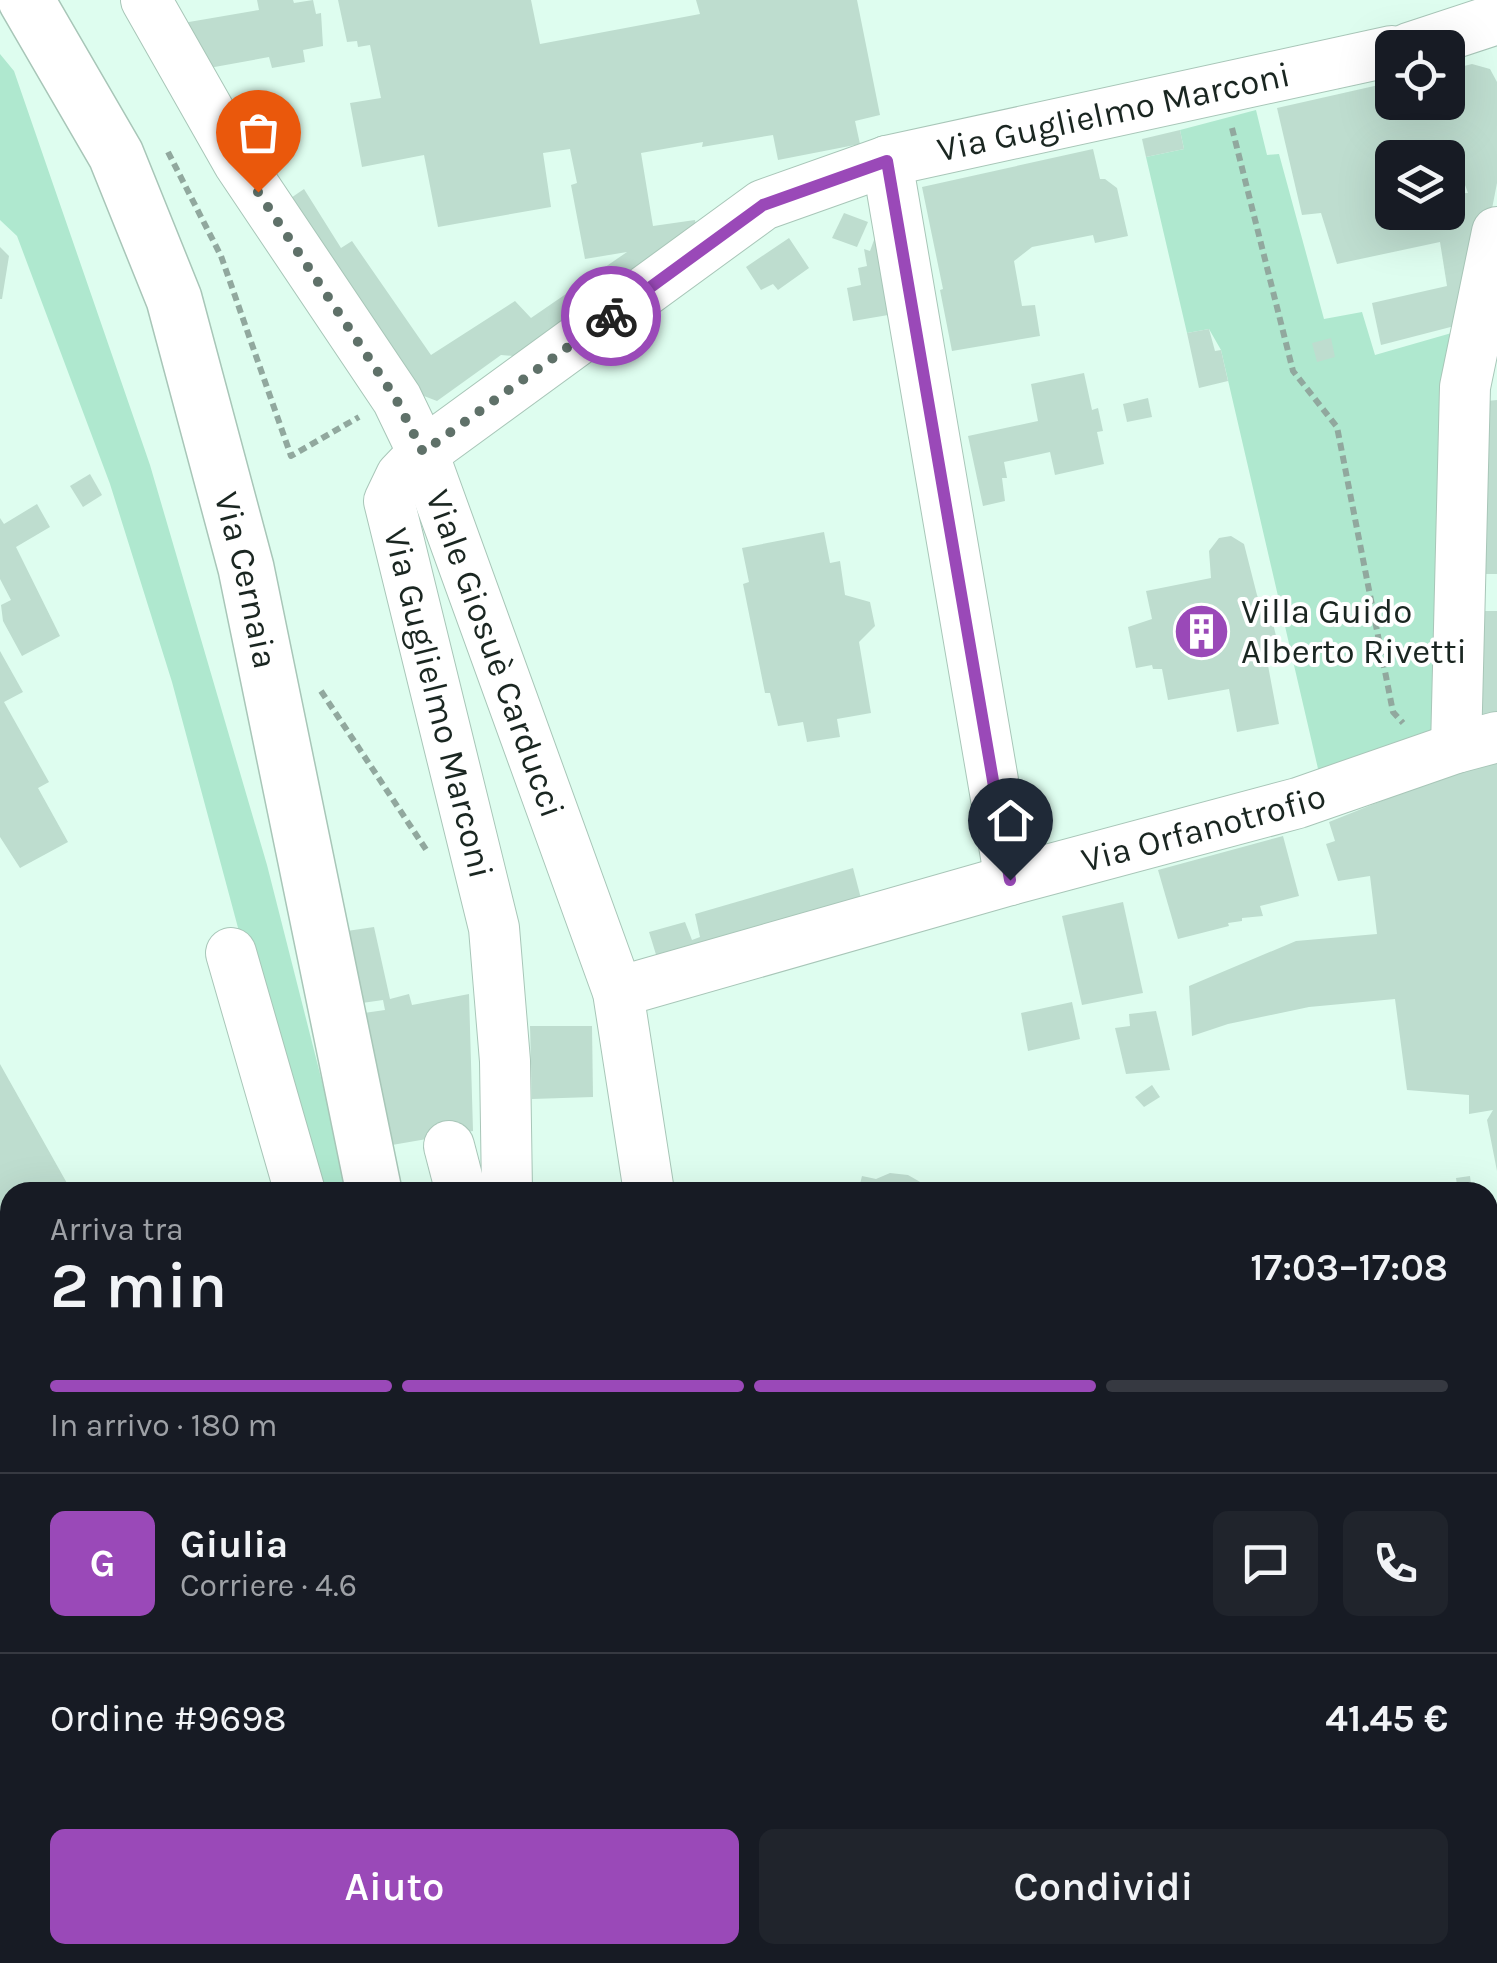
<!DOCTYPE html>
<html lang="it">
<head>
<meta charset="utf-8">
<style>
	:root { --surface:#171b24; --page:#20242c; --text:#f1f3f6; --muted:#9ea1a6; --line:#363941; --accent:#9a49b8 }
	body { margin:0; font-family:Karla,sans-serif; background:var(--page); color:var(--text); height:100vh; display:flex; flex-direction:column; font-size:38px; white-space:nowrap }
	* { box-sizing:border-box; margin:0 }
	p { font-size:32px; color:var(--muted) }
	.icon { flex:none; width:55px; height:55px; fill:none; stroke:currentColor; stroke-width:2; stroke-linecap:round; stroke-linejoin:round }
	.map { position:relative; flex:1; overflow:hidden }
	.sheet { position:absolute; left:0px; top:1182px; width:1498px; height:782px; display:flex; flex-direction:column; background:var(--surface); border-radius:30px 30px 0 0; box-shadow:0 10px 40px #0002 }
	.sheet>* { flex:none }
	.buttons { position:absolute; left:1375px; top:30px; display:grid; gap:20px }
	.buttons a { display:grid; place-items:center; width:90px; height:90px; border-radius:15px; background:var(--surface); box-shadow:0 10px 40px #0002; font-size:50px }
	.pin { position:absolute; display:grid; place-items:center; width:85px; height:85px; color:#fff; margin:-102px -42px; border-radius:50% 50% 50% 0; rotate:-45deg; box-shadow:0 0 10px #0007 }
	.pin .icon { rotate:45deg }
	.courier { position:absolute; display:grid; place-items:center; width:100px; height:100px; margin:-50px; border:8px solid #9a49b8; border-radius:50%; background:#fff; color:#222; box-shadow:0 2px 12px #0007 }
	.summary em { font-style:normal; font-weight:600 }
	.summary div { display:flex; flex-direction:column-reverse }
	.summary { display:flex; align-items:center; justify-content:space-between; height:170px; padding:0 50px }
	h1 { font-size:65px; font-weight:600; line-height:75px }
	.bar { display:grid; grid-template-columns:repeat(4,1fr); gap:15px 10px; align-content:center; height:120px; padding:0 50px }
	.bar i { height:12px; border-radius:8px; background:var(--line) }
	.bar .selected { background:var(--accent) }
	.bar p { grid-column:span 4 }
	.line { display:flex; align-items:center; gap:25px; padding:0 50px; border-top:2px solid var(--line) }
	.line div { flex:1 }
	.round { display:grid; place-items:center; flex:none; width:105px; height:105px; border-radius:15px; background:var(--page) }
	.button { display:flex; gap:20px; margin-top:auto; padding:20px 50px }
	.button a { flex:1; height:115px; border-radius:15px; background:var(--accent); color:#fff; font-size:40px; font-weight:600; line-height:115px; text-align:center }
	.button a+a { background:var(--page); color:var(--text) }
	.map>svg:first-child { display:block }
	.green { fill:#afe8cf }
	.water { fill:#6cae92 }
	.building { fill:#beddcf; fill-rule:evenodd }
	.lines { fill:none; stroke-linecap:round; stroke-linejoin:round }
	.minor-casing { stroke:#a8c6b8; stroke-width:52 }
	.major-casing { stroke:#a8c6b8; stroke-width:58 }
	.path { stroke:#91a89e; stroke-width:6; stroke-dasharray:8 5; stroke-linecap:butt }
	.minor { stroke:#fff; stroke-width:50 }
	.major { stroke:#fff; stroke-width:55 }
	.done { stroke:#5f7169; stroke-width:10; stroke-dasharray:0 18 }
	.route { stroke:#9a49b8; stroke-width:12 }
	.labels { text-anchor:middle; stroke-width:8; stroke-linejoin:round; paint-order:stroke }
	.street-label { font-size:35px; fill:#1a2621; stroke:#fff }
	.poi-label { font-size:35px; fill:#1a2621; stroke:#fff; text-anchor:start }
</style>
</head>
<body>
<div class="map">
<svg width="1497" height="1963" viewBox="0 0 1497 1963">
	<rect width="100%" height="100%" fill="#defdef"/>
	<!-- green -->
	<g class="green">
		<polygon points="0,54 14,71 150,465 267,865 350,1192 309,1192 172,682 110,484 17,236 0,220"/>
		<polygon points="1256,110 1267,155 1279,154 1324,319 1362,312 1375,355 1462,330 1435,737 1319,773 1221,350 1209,329 1187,333 1146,157 1184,149 1180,130"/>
	</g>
	<!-- water -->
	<polygon class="water" points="0,1743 10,1754 10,1955 194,1955 206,1963 0,1963"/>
	<!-- building -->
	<g class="building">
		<polygon points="257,0 293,0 294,3 313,0 316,14 321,13 323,46 303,50 305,62 272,68 269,57 209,68 183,23 259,10"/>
		<polygon points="338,0 531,0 540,44 700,14 696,0 857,0 880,115 855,121 860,144 778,160 773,135 702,147 703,142 641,153 653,226 695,220 698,240 524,357 501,355 437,401 411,391 288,200 304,189 341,248 352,241 431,355 515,301 531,318 627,252 585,259 571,185 577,183 570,149 543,153 551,207 438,227 424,155 362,167 350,103 381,98 370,45 358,47 357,41 347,42"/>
		<path d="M1472,64L1490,69L1497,82V183L1470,322L1381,345L1372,303L1447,286L1440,242L1337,264L1321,213L1302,215L1277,108L1392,82V102H1448V70ZM1450,145L1468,193L1448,194V212H1392V178L1387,154L1433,152Z"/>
		<polygon points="1180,130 1184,149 1146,157 1142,139"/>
		<polygon points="1093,149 1100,179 1105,179 1117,188 1128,236 1095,243 1093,235 1032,247 1014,261 1022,306 1035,305 1040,336 952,351 940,290 943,289 922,187"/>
		<polygon points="844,213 868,222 857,247 832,238"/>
		<polygon points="878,229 894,314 853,321 847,288 861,285 858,268 867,266 864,249 870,251"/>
		<polygon points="789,238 809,268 778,290 773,284 761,290 746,267"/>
		<polygon points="0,247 9,256 2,299 0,299"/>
		<polygon points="1209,329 1215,351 1221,350 1228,381 1199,388 1187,333"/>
		<polygon points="1331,338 1335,357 1317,362 1312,343"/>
		<polygon points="1084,373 1092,410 1098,408 1103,431 1097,432 1104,464 1055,475 1050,452 1004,462 1007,478 1002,478 1005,501 983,506 968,436 1038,421 1031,384"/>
		<polygon points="1148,398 1152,417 1127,422 1123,404"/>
		<polygon points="1497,400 1497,574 1478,574 1487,401"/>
		<polygon points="90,474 102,495 83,507 70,486"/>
		<polygon points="37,504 50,527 16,547 60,636 22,656 3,621 1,605 11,600 0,579 0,518 4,524"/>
		<polygon points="824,532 830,563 840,561 845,595 870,602 875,626 859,642 871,713 837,719 840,737 807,742 803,722 778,726 770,693 765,693 743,584 749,582 742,548"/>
		<polygon points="1231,536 1244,544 1257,595 1262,608 1269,607 1277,640 1276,653 1266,655 1279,724 1237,732 1229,689 1168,700 1162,669 1153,669 1152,665 1136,668 1128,627 1152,619 1146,591 1211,578 1209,551 1219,538"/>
		<polygon points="1478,611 1497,611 1497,711 1480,716"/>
		<polygon points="0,651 23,692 4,702 49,782 38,788 68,842 20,868 0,837"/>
		<polygon points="1497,762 1497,1171 1487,1120 1493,1110 1469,1114 1469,1095 1407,1090 1395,999 1309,1007 1228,1024 1192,1036 1189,986 1296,941 1377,934 1370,876 1338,881 1326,844 1335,841 1329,822 1426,783"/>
		<polygon points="1283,836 1299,896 1260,906 1263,916 1242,918 1242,921 1228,923 1229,926 1178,939 1158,870"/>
		<polygon points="853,868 863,906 658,961 649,932 685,922 692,940 700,937 695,914"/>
		<polygon points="1123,902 1143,993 1082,1005 1062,916"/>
		<polygon points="374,927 390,999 409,994 412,1005 469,994 473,1131 392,1145 364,1013 385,1010 383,1000 362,1003 347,931"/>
		<polygon points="1072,1002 1080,1039 1028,1051 1021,1013"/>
		<polygon points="1156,1011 1170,1070 1126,1074 1115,1028 1130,1026 1129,1014"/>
		<polygon points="530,1026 592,1026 593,1097 532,1099"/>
		<polygon points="0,1064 68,1185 54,1192 10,1192 10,1241 0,1247"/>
		<polygon points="1152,1085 1160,1097 1144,1107 1135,1097"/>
		<polygon points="890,1173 908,1175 922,1183 937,1185 936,1192 858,1192 862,1176 876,1179"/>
		<polygon points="1470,1176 1472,1192 1458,1192 1456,1178"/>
		<polygon points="1488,1400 1497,1400 1497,1506 1491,1506"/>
		<polygon points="0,1587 10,1598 10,1726 0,1715"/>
		<polygon points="1488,1883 1497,1885 1497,1963 1476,1963 1453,1957 1488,1955"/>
		<polygon points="241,1955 460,1955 456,1963 254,1963"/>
		<polygon points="987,1955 1024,1955 1023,1963"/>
		<polygon points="1258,1955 1346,1955 1345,1963 1256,1963"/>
		<polygon points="1403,1955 1450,1955 1448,1963 1402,1963"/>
	</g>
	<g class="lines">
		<defs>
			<g id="minor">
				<path id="s1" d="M146,0L238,162L397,399L423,453L618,992L649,1192"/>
				<polyline points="1409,48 1497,19"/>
				<polyline points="887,161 1010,880"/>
				<polyline points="1456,748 1465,387 1497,232"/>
				<polyline points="231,953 300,1192"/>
				<path id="s2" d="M618,992L1010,880L1298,803L1456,748L1497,737"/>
				<polyline points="449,1146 461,1192"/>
				<path id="s3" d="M507,1192L505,1061L494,928L389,501L401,476L423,453L763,205L887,161L1392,51"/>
				<polyline points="1488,1550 1497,1552"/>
			</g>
			<g id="major">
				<path id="s4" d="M26,0L116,155L174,299L246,568L374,1192"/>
				<polyline points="506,1963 510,1955"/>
				<polyline points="629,1963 634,1955"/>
			</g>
		</defs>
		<!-- minor casing -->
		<use href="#minor" class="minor-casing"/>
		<!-- major casing -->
		<use href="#major" class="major-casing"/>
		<!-- path -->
		<g class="path">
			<polyline points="1232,128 1293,371 1337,427 1393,712 1403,723"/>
			<polyline points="168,152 221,256 291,456 359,417"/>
			<polyline points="321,691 427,851"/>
		</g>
		<!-- minor -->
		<use href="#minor" class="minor"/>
		<!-- major -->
		<use href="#major" class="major"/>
	</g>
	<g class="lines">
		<!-- done -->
		<polyline class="done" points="258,192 396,399 423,452 611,316"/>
		<!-- route -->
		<polyline class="route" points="611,316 763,205 887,161 1010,880"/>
	</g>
	<!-- icons -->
	<defs>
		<symbol id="building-disc" viewBox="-11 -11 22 22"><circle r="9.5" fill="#9a49b8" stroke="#fff"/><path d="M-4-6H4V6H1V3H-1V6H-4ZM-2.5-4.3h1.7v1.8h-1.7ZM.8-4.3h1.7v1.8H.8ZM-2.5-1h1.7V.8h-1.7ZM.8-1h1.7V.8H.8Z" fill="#fff"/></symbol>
	</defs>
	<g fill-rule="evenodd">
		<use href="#building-disc" x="1170" y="600" width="63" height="63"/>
	</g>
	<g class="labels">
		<!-- street labels -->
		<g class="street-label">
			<text dy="12" stroke="none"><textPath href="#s3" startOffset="1548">Via Guglielmo Marconi</textPath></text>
			<text dy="12" stroke="none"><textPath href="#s4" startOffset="625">Via Cernaia</textPath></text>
			<text dy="12" stroke="none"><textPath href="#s1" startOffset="745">Viale Giosuè Carducci</textPath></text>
			<text transform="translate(439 703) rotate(76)" y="12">Via Guglielmo Marconi</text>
			<text dy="12" stroke="none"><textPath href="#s2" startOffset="608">Via Orfanotrofio</textPath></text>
		</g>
		<!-- poi labels -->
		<g class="poi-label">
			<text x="1241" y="623">Villa Guido<tspan x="1241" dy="40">Alberto Rivetti</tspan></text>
		</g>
	</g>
</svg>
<div class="buttons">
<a><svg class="icon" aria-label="locate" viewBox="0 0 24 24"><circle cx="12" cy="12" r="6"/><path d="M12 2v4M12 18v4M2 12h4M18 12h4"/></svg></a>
<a><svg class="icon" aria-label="layers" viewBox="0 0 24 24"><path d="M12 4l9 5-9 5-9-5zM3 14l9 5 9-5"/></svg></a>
</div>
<div class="pin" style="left:258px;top:192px;background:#ea580c"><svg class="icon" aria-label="bag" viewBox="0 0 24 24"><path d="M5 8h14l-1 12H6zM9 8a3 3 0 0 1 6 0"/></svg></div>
<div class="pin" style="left:1010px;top:880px;background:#1f2937"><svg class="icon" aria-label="home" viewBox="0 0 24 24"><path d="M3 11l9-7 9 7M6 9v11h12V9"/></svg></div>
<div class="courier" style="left:611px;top:316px"><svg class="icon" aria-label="bike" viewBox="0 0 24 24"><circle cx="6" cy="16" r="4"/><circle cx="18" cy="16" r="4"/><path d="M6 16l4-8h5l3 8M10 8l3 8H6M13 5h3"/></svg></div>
<section class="sheet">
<div class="summary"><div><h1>2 min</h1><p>Arriva tra</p></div><em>17:03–17:08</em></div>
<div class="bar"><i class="selected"></i><i class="selected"></i><i class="selected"></i><i></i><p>In arrivo · 180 m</p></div>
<div class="line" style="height:180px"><b class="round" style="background:var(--accent);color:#fff">G</b><div><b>Giulia</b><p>Corriere · 4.6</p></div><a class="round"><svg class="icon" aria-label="chat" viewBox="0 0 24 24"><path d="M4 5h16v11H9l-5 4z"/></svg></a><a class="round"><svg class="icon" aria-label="phone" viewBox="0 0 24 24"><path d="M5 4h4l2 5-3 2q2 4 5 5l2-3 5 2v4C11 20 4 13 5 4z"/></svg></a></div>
<div class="line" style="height:130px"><div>Ordine #9698</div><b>41.45 €</b></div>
<div class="button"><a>Aiuto</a><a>Condividi</a></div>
</section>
</div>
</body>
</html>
